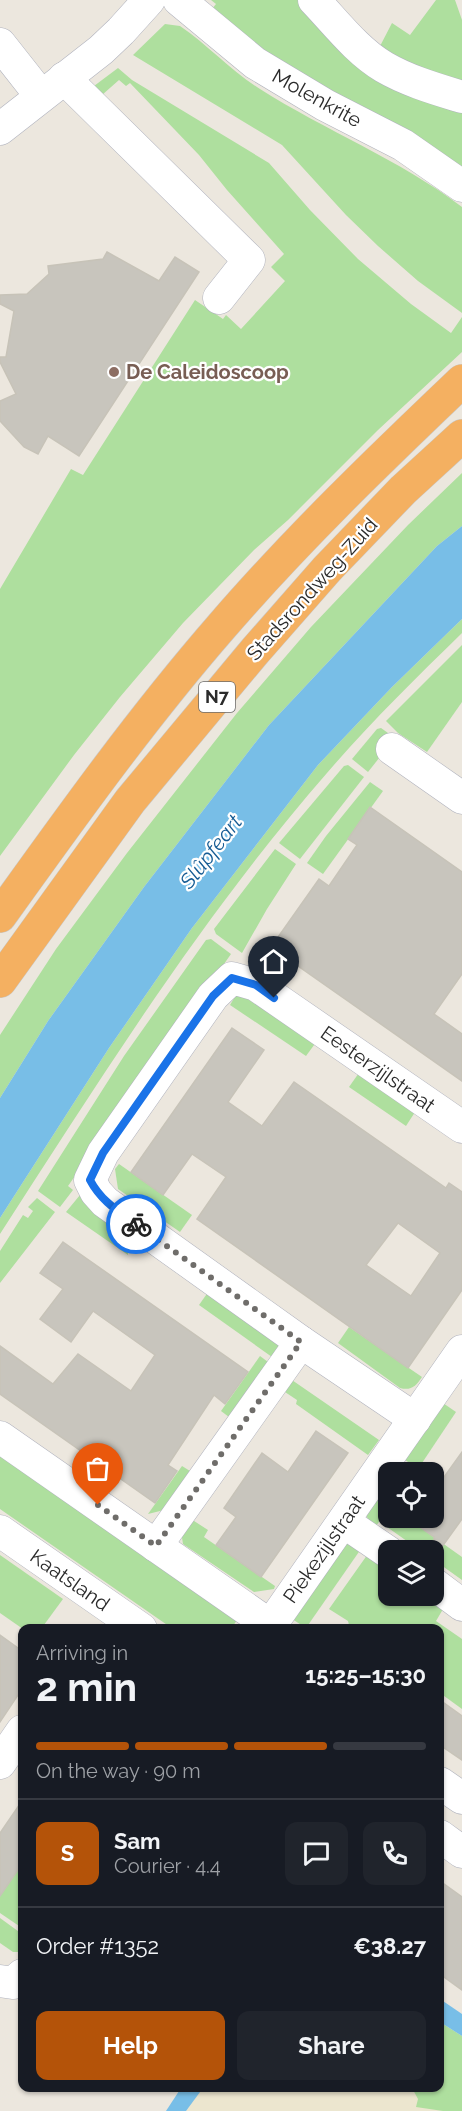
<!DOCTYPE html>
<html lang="en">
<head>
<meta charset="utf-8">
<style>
	:root { --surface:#171b24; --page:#20242c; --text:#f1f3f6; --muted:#9ea1a6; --line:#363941; --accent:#b45309 }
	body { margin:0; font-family:Raleway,sans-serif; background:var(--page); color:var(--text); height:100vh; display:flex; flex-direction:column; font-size:22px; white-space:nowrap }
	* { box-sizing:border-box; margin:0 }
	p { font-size:20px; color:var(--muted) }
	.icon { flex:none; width:33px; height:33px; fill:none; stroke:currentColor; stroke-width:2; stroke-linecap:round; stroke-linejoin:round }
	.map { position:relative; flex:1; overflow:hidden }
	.details { position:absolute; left:18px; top:1624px; width:426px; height:468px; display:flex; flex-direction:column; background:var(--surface); border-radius:12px; box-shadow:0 2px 4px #0004 }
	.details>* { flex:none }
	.tools { position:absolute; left:378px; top:1462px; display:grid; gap:12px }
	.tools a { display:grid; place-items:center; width:66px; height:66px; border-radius:12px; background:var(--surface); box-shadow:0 2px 4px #0004; font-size:30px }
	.pin { position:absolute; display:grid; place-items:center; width:51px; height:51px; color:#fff; margin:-62px -26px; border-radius:50% 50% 50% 0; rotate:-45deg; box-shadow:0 0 6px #0007 }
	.pin .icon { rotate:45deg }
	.courier { position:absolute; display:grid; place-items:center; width:60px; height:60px; margin:-30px; border:4px solid #1a73e8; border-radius:50%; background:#fff; color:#222; box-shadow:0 2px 8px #0007 }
	.head em { font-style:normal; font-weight:700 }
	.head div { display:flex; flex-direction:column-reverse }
	.head { display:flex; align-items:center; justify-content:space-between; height:102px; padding:0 18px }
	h1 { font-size:39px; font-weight:700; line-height:45px }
	.bar { display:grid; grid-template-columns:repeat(4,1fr); gap:9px 6px; align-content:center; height:72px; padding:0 18px }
	.bar i { height:8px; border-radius:4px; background:var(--line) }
	.bar .active { background:var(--accent) }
	.bar p { grid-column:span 4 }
	.line { display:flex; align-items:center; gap:15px; padding:0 18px; border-top:2px solid var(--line) }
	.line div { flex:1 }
	.round { display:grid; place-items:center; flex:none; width:63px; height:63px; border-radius:12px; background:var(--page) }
	.primary-button { display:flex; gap:12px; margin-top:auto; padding:12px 18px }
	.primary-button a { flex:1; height:69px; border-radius:12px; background:var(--accent); color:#fff; font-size:24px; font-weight:700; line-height:69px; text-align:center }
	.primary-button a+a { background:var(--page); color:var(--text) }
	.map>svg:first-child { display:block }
	.education { fill:#ece6cf }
	.green { fill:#aedf9e }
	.water { fill:#78bee7 }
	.building { fill:#c8c5bd; stroke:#c7c3b8; stroke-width:1.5; fill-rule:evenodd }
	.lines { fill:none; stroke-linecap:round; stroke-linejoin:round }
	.minor-casing { stroke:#b1b3be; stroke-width:33 }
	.highway-casing { stroke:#c8c8c8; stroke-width:34 }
	.minor { stroke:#fff; stroke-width:32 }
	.highway { stroke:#f4b061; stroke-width:33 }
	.done { stroke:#6f6d6a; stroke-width:6; stroke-dasharray:0 10.8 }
	.route { stroke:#1a73e8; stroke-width:8 }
	.education-dot { fill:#8d6e63; stroke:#fff; stroke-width:2 }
	.labels { text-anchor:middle; stroke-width:4.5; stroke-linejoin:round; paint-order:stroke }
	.shield { fill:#fff; stroke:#6b6b6b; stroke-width:1.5 }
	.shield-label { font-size:18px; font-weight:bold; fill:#2b2b2b }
	.street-label { font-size:20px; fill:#2b2b2b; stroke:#fff }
	.education-label { font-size:20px; font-weight:bold; fill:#785e54; stroke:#fff; text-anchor:start }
	.water-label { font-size:21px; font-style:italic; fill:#165c94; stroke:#fff }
</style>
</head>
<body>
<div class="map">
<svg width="462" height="2111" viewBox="0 0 462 2111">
	<rect width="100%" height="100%" fill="#ece7de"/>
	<!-- education -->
	<polygon class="education" points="191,2088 440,2088 462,2111 175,2111"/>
	<!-- green -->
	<g class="green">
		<polygon points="211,0 305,0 462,103 462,167 269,56 211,10 216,4"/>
		<polygon points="436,0 455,0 462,20 462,86 378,50 392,23 410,35"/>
		<path d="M165,24L180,26C208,45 231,71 260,89C326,131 399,159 462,207V313L418,281L378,246L346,215L282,145L133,55Z"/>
		<polygon points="118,68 132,80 269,163 310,210 358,259 411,304 451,333 462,317 462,352 378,430 288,520 254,550 183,623 120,697 74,755 0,856 0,589 71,469 83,475 195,300 223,319 226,315 241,329 285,281 271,267 284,254 227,190 199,155 130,83 126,86 119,80 102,95 94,86"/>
		<polygon points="462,473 462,526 437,546 269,725 144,887 48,1021 0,1098 0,1035 56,949 127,853 237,713 311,627 408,525"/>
		<path d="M462,619V633C416,678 369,724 327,773C203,915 102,1076 0,1234V1218L109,1048L192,928L318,765L392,687Z"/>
		<polygon points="462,645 462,702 427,752 398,733 386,721"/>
		<polygon points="381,728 395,738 368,772 352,759 377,729"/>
		<polygon points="348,765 364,777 300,859 279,843 344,766"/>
		<polygon points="370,782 383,791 323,874 307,863 326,836"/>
		<polygon points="275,849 296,864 267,909 242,953 216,934 214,929"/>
		<polygon points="211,939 231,954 68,1186 73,1190 60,1207 38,1191 124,1056 206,940"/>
		<polygon points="251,993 317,1041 306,1056 230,1005 236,995"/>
		<polygon points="361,1070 417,1109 406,1126 349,1087"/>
		<polygon points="119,1164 192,1215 180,1232 118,1189 115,1169"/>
		<polygon points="80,1195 138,1238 128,1252 128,1255 66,1212"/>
		<polygon points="37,1198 55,1212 0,1283 0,1251 23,1215 28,1218 33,1211 28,1207"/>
		<polygon points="211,1288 277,1334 280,1347 272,1357 199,1305"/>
		<path d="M349,1327L422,1377C416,1386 411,1391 400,1388L338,1343Z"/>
		<polygon points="260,1356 268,1362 229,1417 221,1411"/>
		<polygon points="289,1378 379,1440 368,1455 296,1404 297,1400 282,1390"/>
		<polygon points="440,1401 456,1412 418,1469 401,1457"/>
		<polygon points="0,1448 239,1617 231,1629 173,1629 0,1509"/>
		<polygon points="182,1466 190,1471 164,1510 148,1514"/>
		<polygon points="388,1475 388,1509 374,1529 369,1524 366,1513"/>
		<polygon points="393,1518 407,1518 462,1557 462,1580 434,1560 434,1551 421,1551 387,1527"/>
		<polygon points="191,1519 208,1530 204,1537 275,1586 274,1589 254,1592 183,1544 181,1531"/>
		<polygon points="351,1543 363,1546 306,1628 289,1617 345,1544"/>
		<polygon points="370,1551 388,1564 388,1596 434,1596 446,1604 436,1621 462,1639 462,1709 440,1693 440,1629 350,1629 348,1621 329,1609"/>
		<polygon points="0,1555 63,1599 41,1629 23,1629 0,1613"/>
		<polygon points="22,1864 22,1928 0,1913 0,1896"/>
		<polygon points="0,1918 22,1934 22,1945 18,1952 13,1952 0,1943"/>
		<polygon points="440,2022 462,2036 462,2111 443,2111 416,2107 418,2099 412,2088 440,2088"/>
	</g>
	<!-- water -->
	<g class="water">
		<polygon points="462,526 462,619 392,687 318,765 192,928 109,1048 0,1218 0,1098 48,1021 144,887 269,725 437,546"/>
		<polygon points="440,1999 462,2014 462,2036 440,2022"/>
		<polygon points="181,2088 203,2088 186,2111 166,2111"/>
	</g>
	<!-- building -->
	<g class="building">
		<polygon points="107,252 159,281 175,257 199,272 79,456 48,436 38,454 24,447 0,421 0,401 16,394 0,362 0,357 6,357 14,311 0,304 0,295 27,294 49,274 48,266 103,259"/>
		<polygon points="370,807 462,872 462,974 434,1014 462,1034 462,1081 271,947 319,879 329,886 357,845 348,839"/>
		<path d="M232,1028L264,1050L228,1102L262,1126L294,1082L446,1188L449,1183L462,1192V1290L408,1368L197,1219L226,1177L192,1154L163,1195L131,1172ZM398,1223L440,1253L411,1296L366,1265Z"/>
		<polygon points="63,1242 248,1372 225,1404 214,1395 168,1465 177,1471 155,1503 0,1394 0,1346 53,1384 78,1354 131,1391 155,1355 93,1311 71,1342 40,1319 63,1289 40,1273"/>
		<polygon points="316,1431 348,1453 261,1577 216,1545 236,1517 224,1508 262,1453 288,1472"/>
		<polygon points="462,1452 462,1519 434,1558 434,1537 407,1518 434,1518 434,1491"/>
		<polygon points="0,1635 22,1651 22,1689 0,1722"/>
		<polygon points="440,1700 462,1716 462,1760 440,1745"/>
		<polygon points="22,1801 22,1864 0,1896 0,1833"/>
		<polygon points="440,1881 462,1897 462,1990 440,1974"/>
	</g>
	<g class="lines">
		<defs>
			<g id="minor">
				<polyline points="179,0 255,63 325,105 403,145 462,186"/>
				<path d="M314,0C336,23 357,51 384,67C408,81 436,89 462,97"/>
				<polyline points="0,44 41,96"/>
				<polyline points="64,78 249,260 219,298"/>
				<polyline points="0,129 101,50 121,31 149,0"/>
				<polyline points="392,749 462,798"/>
				<polyline points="415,1419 301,1342 105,1202 96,1192 90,1180 103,1153 213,996 232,978 256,985 462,1127"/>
				<polyline points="0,1437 271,1626"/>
				<polyline points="344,1522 388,1552"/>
				<polyline points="0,1531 141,1629"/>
				<polyline points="156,1546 301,1342"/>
				<polyline points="434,1584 462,1605"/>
				<polyline points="268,1629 462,1351"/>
				<polyline points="0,1763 22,1731"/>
				<polyline points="440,1783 462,1798"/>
				<polyline points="440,1836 462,1852"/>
				<polyline points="0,1981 13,1983 22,1975"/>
			</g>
			<g id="highway">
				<path d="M0,916C71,817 141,719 221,627C296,540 379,460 462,381"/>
				<polyline points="0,981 130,801 255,651 327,569 403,490 462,436"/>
			</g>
		</defs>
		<!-- minor casing -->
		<use href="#minor" class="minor-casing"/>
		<!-- highway casing -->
		<use href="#highway" class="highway-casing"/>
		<!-- minor -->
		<use href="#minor" class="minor"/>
		<!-- highway -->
		<use href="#highway" class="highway"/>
	</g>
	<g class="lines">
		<!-- done -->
		<polyline class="done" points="98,1505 156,1546 301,1342 136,1224"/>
		<!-- route -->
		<path class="route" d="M136,1224C118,1211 101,1201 90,1180L103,1153L213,996L232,978L256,985L274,998"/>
	</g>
	<!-- markers -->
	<circle class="education-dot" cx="114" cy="372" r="6"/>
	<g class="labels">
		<!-- shield labels -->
		<rect class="shield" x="199" y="682" width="36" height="30" rx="4.5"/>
		<g class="shield-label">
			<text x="217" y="703">N7</text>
		</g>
		<!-- street labels -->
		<g class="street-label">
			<text transform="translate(317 98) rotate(29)" y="7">Molenkrite</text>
			<text transform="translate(312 589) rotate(-48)" y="7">Stadsrondweg-Zuid</text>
			<text transform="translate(378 1069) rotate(35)" y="7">Eesterzijlstraat</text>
			<text transform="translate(324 1549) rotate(-55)" y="7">Piekezijlstraat</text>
			<text transform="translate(70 1580) rotate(35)" y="7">Kaatsland</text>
		</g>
		<!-- education labels -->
		<g class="education-label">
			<text x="126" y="379">De Caleidoscoop</text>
		</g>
		<!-- water labels -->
		<g class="water-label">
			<text transform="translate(211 852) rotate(-52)" y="7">Slûpfeart</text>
		</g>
	</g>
</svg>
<div class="tools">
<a><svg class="icon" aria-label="locate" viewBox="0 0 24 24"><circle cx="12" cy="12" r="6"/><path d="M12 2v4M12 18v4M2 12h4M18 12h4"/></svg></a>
<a><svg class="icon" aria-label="layers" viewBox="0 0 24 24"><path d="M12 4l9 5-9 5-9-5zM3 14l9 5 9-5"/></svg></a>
</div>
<div class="pin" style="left:98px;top:1505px;background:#ea580c"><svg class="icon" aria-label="bag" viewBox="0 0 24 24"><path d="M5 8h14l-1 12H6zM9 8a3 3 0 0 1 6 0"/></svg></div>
<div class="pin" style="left:274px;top:998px;background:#1f2937"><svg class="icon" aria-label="home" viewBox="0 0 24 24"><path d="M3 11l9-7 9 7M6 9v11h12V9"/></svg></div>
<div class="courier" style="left:136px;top:1224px"><svg class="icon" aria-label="bike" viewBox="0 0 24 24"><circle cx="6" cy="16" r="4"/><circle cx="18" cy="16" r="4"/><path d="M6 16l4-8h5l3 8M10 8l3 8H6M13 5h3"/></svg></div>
<section class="details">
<div class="head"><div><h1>2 min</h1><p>Arriving in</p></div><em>15:25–15:30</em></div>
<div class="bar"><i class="active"></i><i class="active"></i><i class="active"></i><i></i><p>On the way · 90 m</p></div>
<div class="line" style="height:108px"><b class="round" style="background:var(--accent);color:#fff">S</b><div><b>Sam</b><p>Courier · 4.4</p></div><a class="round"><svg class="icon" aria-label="chat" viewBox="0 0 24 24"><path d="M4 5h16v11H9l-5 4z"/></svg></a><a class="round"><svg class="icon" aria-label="phone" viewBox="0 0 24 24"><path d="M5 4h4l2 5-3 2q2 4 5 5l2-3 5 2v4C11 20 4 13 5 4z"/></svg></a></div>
<div class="line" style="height:78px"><div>Order #1352</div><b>€38.27</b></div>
<div class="primary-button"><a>Help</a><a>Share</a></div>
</section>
</div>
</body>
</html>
